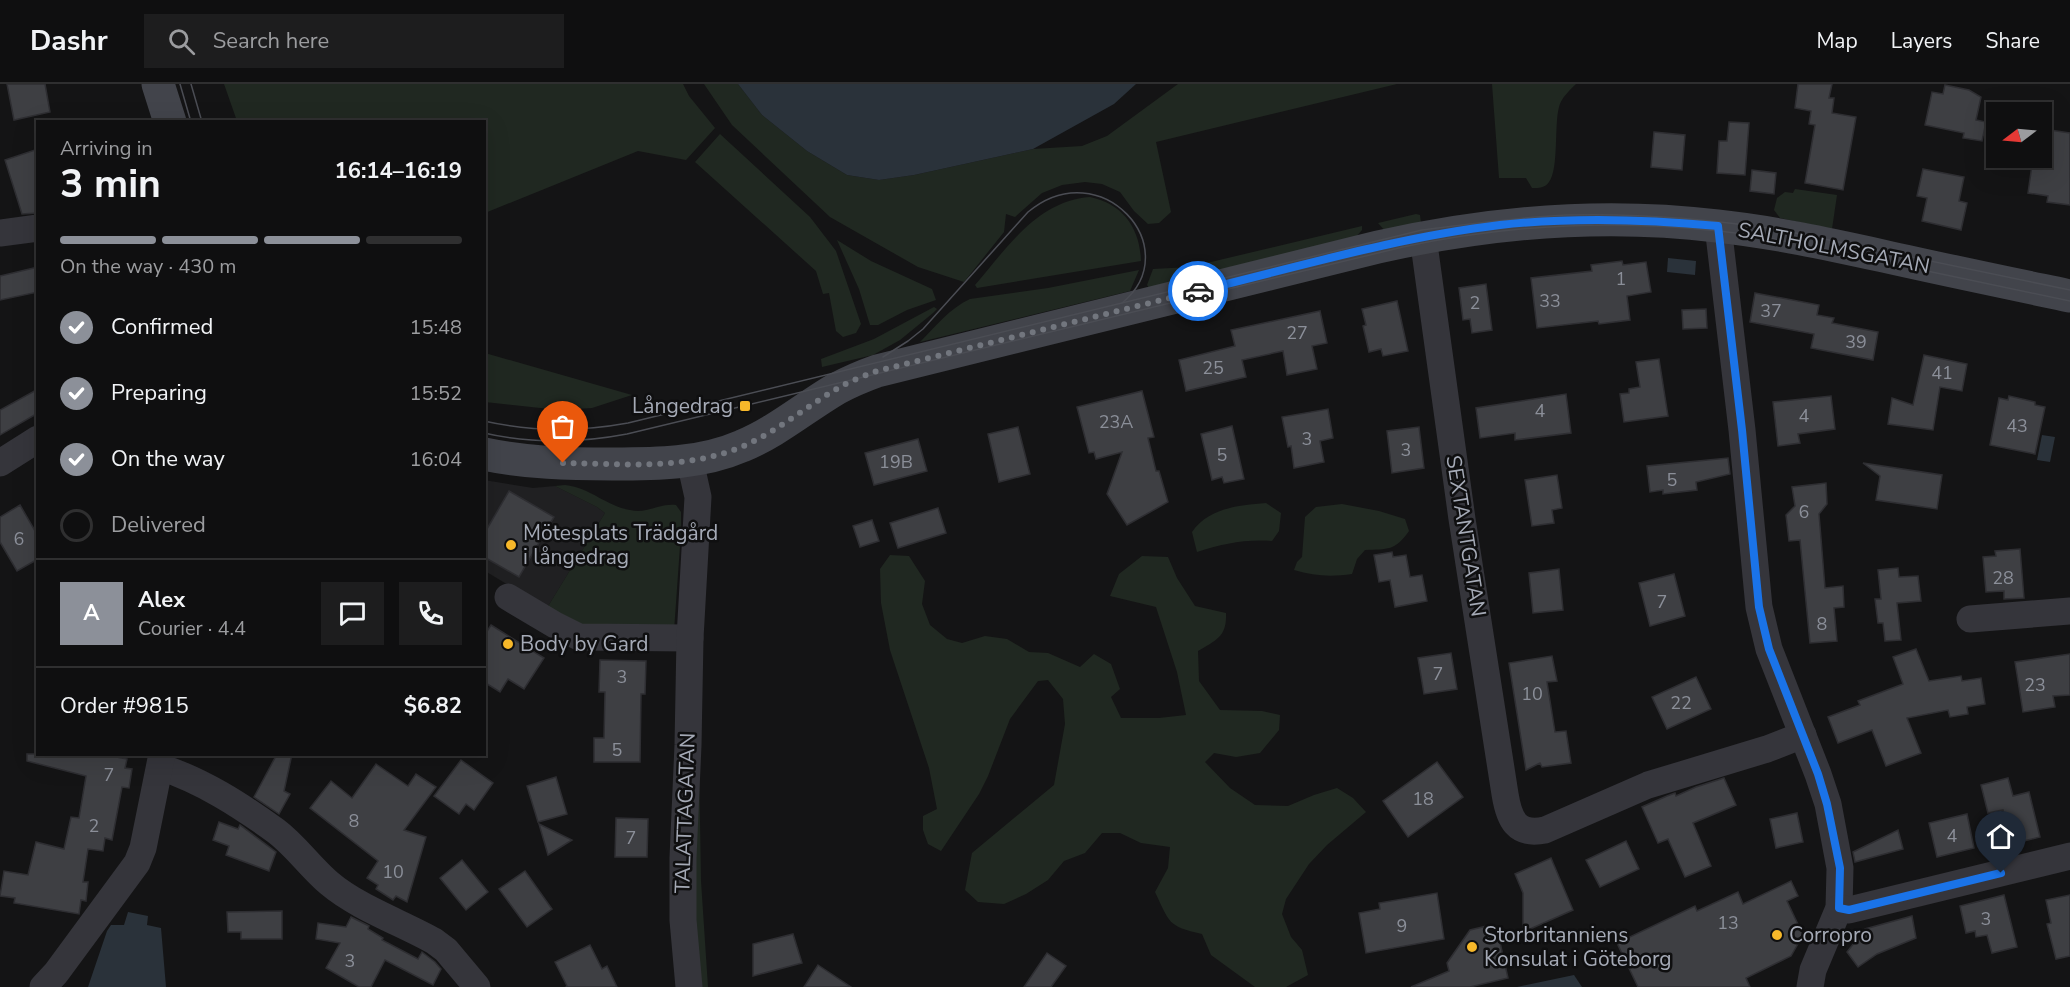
<!DOCTYPE html>
<html lang="en">
<head>
<meta charset="utf-8">
<style>
	:root { --surface:#0f0f10; --page:#1d1d1e; --text:#f1f3f6; --muted:#9b9c9f; --line:#2f2f30; --accent:#8c9099 }
	body { margin:0; font-family:"Nunito Sans",sans-serif; background:var(--page); color:var(--text); height:100vh; display:flex; flex-direction:column; font-size:22px; white-space:nowrap }
	* { box-sizing:border-box; margin:0 }
	p { font-size:20px; color:var(--muted) }
	.icon { flex:none; width:33px; height:33px; fill:none; stroke:currentColor; stroke-width:2; stroke-linecap:round; stroke-linejoin:round }
	.map { position:relative; flex:1; overflow:hidden }
	.details { position:absolute; left:36px; top:36px; width:450px; height:636px; display:flex; flex-direction:column; background:var(--surface); border-radius:0px; box-shadow:0 6px 24px #0002,0 0 0 2px var(--line) }
	.details>* { flex:none }
	.needle { width:39px; rotate:254deg }
	.buttons { position:absolute; left:1986px; top:18px; display:grid; gap:12px }
	.buttons a { display:grid; place-items:center; width:66px; height:66px; border-radius:0px; background:var(--surface); box-shadow:0 6px 24px #0002,0 0 0 2px var(--line); font-size:30px }
	.pin { position:absolute; display:grid; place-items:center; width:51px; height:51px; color:#fff; margin:-62px -26px; border-radius:50% 50% 50% 0; rotate:-45deg; box-shadow:0 0 6px #0007 }
	.pin .icon { rotate:45deg }
	.courier { position:absolute; display:grid; place-items:center; width:60px; height:60px; margin:-30px; border:4px solid #1a73e8; border-radius:50%; background:#fff; color:#222; box-shadow:0 2px 8px #0007 }
	.head em { font-style:normal; font-weight:700 }
	.head div { display:flex; flex-direction:column-reverse }
	.head { display:flex; align-items:center; justify-content:space-between; height:102px; padding:0 24px }
	h1 { font-size:39px; font-weight:700; line-height:45px }
	.bar { display:grid; grid-template-columns:repeat(4,1fr); gap:9px 6px; align-content:center; height:72px; padding:0 24px }
	.bar i { height:8px; border-radius:4px; background:var(--line) }
	.bar .on { background:var(--accent) }
	.bar p { grid-column:span 4 }
	.line { display:flex; align-items:center; gap:15px; padding:0 24px; border-top:2px solid var(--line) }
	.line div { flex:1 }
	.round { display:grid; place-items:center; flex:none; width:63px; height:63px; border-radius:0px; background:var(--page) }
	ol { padding:0 24px; list-style:none }
	li { display:flex; align-items:center; gap:18px; height:66px }
	li p { margin-inline-start:auto }
	li .icon { padding:6px; border-radius:50%; background:var(--accent); color:#fff; stroke-width:4 }
	li:last-child { color:var(--muted) }
	li i { width:33px; height:33px; border:3px solid var(--line); border-radius:50% }
	header { display:flex; align-items:center; gap:36px; box-sizing:border-box; height:84px; padding:0 30px; background:var(--surface); border-bottom:2px solid var(--line) }
	header strong { font-size:28px }
	nav { display:flex; gap:33px; margin-inline-start:auto; font-size:21px }
	.search { width:420px; height:54px; background:var(--page); display:flex; align-items:center; gap:15px; box-sizing:border-box; padding:0 21px; border-radius:0px; color:var(--muted); font-size:22px }
	.map>svg:first-child { display:block }
	.built { fill:#202022 }
	.green { fill:#202821 }
	.water { fill:#2a323a }
	.building { fill:#3e3f43; stroke:#2e2e32; stroke-width:1.5 }
	.lines { fill:none; stroke-linecap:round; stroke-linejoin:round }
	.street { stroke:#35353b; stroke-width:27 }
	.secondary { stroke:#42444b; stroke-width:33 }
	.tram { stroke:#4b4d54; stroke-width:1.5 }
	.done { stroke:#72767e; stroke-width:6; stroke-dasharray:0 10.8 }
	.route { stroke:#1a73e8; stroke-width:8 }
	.poi-dot { fill:#f7b82a; stroke:#0f0f10; stroke-width:2 }
	.labels { text-anchor:middle; stroke-width:5; stroke-linejoin:round; paint-order:stroke }
	.number-label { font-size:18px; fill:#8b8f99 }
	.street-label { font-size:21px; fill:#a5aab6; stroke:#0f0f10 }
	.poi-label { font-size:21px; fill:#a5aab6; stroke:#0f0f10; text-anchor:start }
</style>
</head>
<body>
<header>
<strong>Dashr</strong>
<div class="search"><svg class="icon" aria-label="search" viewBox="0 0 24 24"><circle cx="10" cy="10" r="6"/><path d="M15 15l6 6"/></svg>Search here</div>
<nav><a>Map</a><a>Layers</a><a>Share</a></nav>
</header>
<div class="map">
<svg width="2070" height="903" viewBox="0 0 2070 903">
	<rect width="100%" height="100%" fill="#141415"/>
	<!-- built -->
	<polygon class="built" points="484,396 533,404 555,402 597,423 605,429 547,524 485,487"/>
	<!-- green -->
	<g class="green">
		<polygon points="224,0 683,0 689,12 715,44 686,76 638,67 485,129 484,38 237,37"/>
		<polygon points="704,0 738,0 762,31 807,67 847,91 879,96 914,91 1033,65 1082,62 1107,52 1178,0 1397,0 1156,58 1171,128 1159,139 1148,140 1134,127 1120,108 1102,100 1085,98 1062,101 1042,109 1015,133 1006,130 1004,148 964,198 918,183 830,133 732,41"/>
		<path d="M1492,0H1576C1570,6 1561,14 1559,23C1554,41 1559,85 1549,98C1545,104 1539,104 1532,104L1526,94H1499Z"/>
		<polygon points="720,50 810,133 836,167 861,240 856,249 843,253 836,247 829,209 823,210 816,187 695,78"/>
		<polygon points="1795,105 1837,111 1832,145 1780,134 1774,126 1777,114 1785,108 1793,109"/>
		<path d="M1090,113C1123,120 1140,144 1141,177L977,204L975,201C1007,164 1037,117 1090,113Z"/>
		<polygon points="1416,130 1420,131 1421,139 1386,148 1378,139"/>
		<polygon points="1362,142 1362,146 1355,154 1149,204 1147,201 1153,185 1190,183"/>
		<polygon points="837,156 871,177 932,205 936,216 907,226 878,241 870,241 859,205"/>
		<path d="M1139,186L1130,207L920,258C935,243 950,224 970,215L1048,204Z"/>
		<polygon points="934,223 937,225 933,229 900,256 873,271 822,283 821,275 874,255"/>
		<polygon points="485,269 632,311 592,324 559,326 485,318"/>
		<path d="M565,401C591,404 606,422 630,426C648,430 659,419 676,421L681,428V448L674,547L580,542L547,524L605,429L597,423L555,402Z"/>
		<path d="M1266,419L1281,429L1279,447L1272,457C1245,455 1222,460 1197,468L1192,448C1208,424 1240,421 1266,419Z"/>
		<path d="M1342,420L1379,427L1405,435L1409,447C1395,467 1388,465 1365,466L1357,475L1352,490C1331,493 1314,492 1294,486L1297,478L1302,473L1305,433L1316,423Z"/>
		<path d="M890,471L909,472L925,497L922,520L930,541L947,555L962,559L985,552L1007,555L1029,568L1048,569L1080,583L1094,570L1111,580L1120,605L1111,613L1121,634H1159L1186,631L1177,588L1156,523L1110,512L1119,490L1142,472L1168,473L1177,494L1195,522L1226,529C1227,553 1216,556 1198,567L1199,597L1220,626L1262,627L1280,631L1279,646L1260,669L1236,673L1214,669L1205,678L1230,704L1255,721L1288,722L1314,711L1337,704L1353,714L1366,728L1327,761L1309,780L1286,815L1282,830L1291,853L1302,866L1308,891L1286,903H1255L1211,871L1202,850C1167,842 1170,839 1155,808L1168,784L1170,763L1141,759L1120,749H1102L1085,769L1064,777L1048,796L1026,810L1004,820L978,818L965,806L972,769L1054,701L1065,640L1063,615L1048,596L1038,597L1010,635L988,692L979,710L941,767L928,760L923,746V732L937,725L929,684L890,566L881,519L880,485Z"/>
		<polygon points="699,676 701,797 708,903 697,903 693,862"/>
	</g>
	<!-- water -->
	<g class="water">
		<polygon points="738,0 1136,0 1114,20 1033,65 914,91 879,96 847,91 807,67 762,31"/>
		<polygon points="1668,174 1696,177 1695,191 1667,188"/>
		<polygon points="2042,351 2055,353 2050,378 2037,376"/>
		<polygon points="128,828 148,832 147,841 161,844 166,903 88,903 107,847 111,841 124,841"/>
		<polygon points="1574,891 1582,903 1517,903"/>
	</g>
	<!-- building -->
	<g class="building">
		<polygon points="7,0 45,0 50,28 14,36"/>
		<polygon points="1798,0 1832,0 1829,14 1834,14 1832,29 1856,33 1843,106 1805,99 1815,41 1809,40 1811,27 1795,24"/>
		<polygon points="1945,1 1969,6 1981,13 1976,36 1986,38 1982,57 1963,54 1964,49 1925,41 1932,8 1943,10"/>
		<polygon points="1729,38 1749,39 1745,91 1717,89 1719,57 1727,57"/>
		<polygon points="2050,46 2070,49 2070,121 2047,118 2048,112 2028,109 2033,74 2042,74 2042,52 2049,53"/>
		<polygon points="1654,48 1685,51 1682,86 1651,83"/>
		<polygon points="38,65 38,129 22,130 5,76"/>
		<polygon points="1923,85 1964,93 1959,117 1967,119 1961,146 1922,137 1927,114 1917,112"/>
		<polygon points="1752,86 1776,89 1774,110 1750,107"/>
		<polygon points="1622,177 1623,181 1646,178 1651,208 1627,212 1630,236 1599,240 1598,237 1537,244 1531,194 1592,187 1591,181"/>
		<polygon points="38,183 38,208 0,216 0,192"/>
		<polygon points="1486,200 1492,246 1472,249 1470,235 1463,236 1459,204"/>
		<polygon points="1755,209 1819,221 1817,231 1834,234 1832,239 1878,248 1873,276 1811,264 1814,250 1750,238"/>
		<polygon points="1397,217 1408,267 1383,272 1381,265 1369,268 1363,242 1366,241 1362,225"/>
		<polygon points="1706,225 1707,244 1683,245 1682,226"/>
		<polygon points="1320,227 1327,259 1312,262 1317,285 1287,291 1283,267 1242,276 1246,293 1186,307 1179,276 1235,262 1231,246"/>
		<polygon points="1924,271 1967,280 1962,307 1940,303 1933,346 1888,340 1892,314 1913,321"/>
		<polygon points="1659,275 1668,332 1624,338 1620,310 1629,309 1629,305 1640,303 1636,278"/>
		<polygon points="38,305 38,329 0,351 0,326"/>
		<polygon points="1142,307 1154,353 1148,354 1156,387 1159,387 1168,418 1127,441 1107,410 1122,368 1096,375 1094,368 1089,369 1077,323"/>
		<polygon points="1566,310 1571,349 1515,356 1515,349 1480,354 1476,324"/>
		<polygon points="1831,312 1835,345 1798,350 1800,359 1778,362 1773,318"/>
		<polygon points="2009,312 2035,318 2035,321 2045,323 2035,370 1990,361 1999,314 2008,316"/>
		<polygon points="1328,325 1333,354 1320,357 1324,378 1294,384 1291,362 1288,363 1282,333"/>
		<polygon points="1232,342 1244,395 1224,399 1222,393 1212,396 1201,350"/>
		<polygon points="1018,343 1030,390 999,398 988,350"/>
		<polygon points="1419,343 1424,384 1392,389 1387,347"/>
		<polygon points="918,355 927,387 874,401 865,369"/>
		<polygon points="1728,374 1730,390 1696,398 1697,406 1663,410 1663,406 1650,408 1647,382"/>
		<polygon points="1863,379 1942,391 1937,425 1876,416 1880,392"/>
		<polygon points="1557,391 1562,424 1552,426 1554,439 1532,442 1525,396"/>
		<polygon points="1826,399 1827,420 1819,430 1825,504 1843,502 1844,523 1834,524 1837,557 1810,559 1800,456 1789,457 1786,431 1795,422 1792,403"/>
		<polygon points="509,407 554,433 519,493 484,473 484,450"/>
		<polygon points="20,421 38,452 38,475 17,487 0,458 0,433"/>
		<polygon points="938,424 946,449 898,464 890,439"/>
		<polygon points="872,436 879,457 860,463 853,442"/>
		<polygon points="2020,465 2024,514 2004,515 2004,507 1986,508 1983,473 1996,472 1995,467"/>
		<polygon points="1392,468 1393,473 1406,471 1410,493 1422,491 1427,517 1395,523 1390,496 1379,498 1374,471"/>
		<polygon points="1898,484 1899,493 1918,492 1921,517 1897,519 1901,556 1885,557 1883,539 1878,539 1875,515 1881,515 1878,486"/>
		<polygon points="1559,485 1563,526 1533,529 1529,489"/>
		<polygon points="1674,490 1685,532 1650,542 1639,499"/>
		<polygon points="491,541 544,574 524,605 508,595 500,608 484,598 484,552"/>
		<polygon points="1916,565 1929,597 1961,592 1962,597 1981,594 1985,620 1967,623 1968,630 1950,633 1948,626 1907,634 1921,669 1886,682 1872,646 1838,659 1828,633 1860,621 1858,617 1903,600 1893,573"/>
		<polygon points="1451,569 1457,605 1424,610 1418,574"/>
		<polygon points="2070,570 2070,611 2053,612 2055,623 2023,628 2015,578"/>
		<polygon points="1552,572 1557,597 1547,598 1555,648 1566,647 1571,679 1542,683 1540,679 1526,686 1509,579"/>
		<polygon points="600,576 646,577 645,610 641,610 640,678 594,678 594,654 604,654 605,608 599,608"/>
		<polygon points="1696,593 1711,625 1667,645 1652,613"/>
		<polygon points="27,670 100,670 127,675 125,684 132,685 129,704 122,703 112,756 105,754 103,767 88,765 83,798 88,798 86,817 81,816 79,830 14,819 15,814 0,812 4,787 28,791 36,758 64,765 71,733 79,734 86,692 27,677"/>
		<polygon points="277,670 292,670 284,707 290,710 279,730 254,713"/>
		<polygon points="461,676 493,699 474,726 466,720 459,730 434,712"/>
		<polygon points="1437,678 1463,713 1408,753 1383,717"/>
		<polygon points="376,680 408,702 416,690 436,703 404,746 426,753 407,818 396,812 393,816 376,805 378,801 367,794 378,777 310,724 331,697 352,714"/>
		<polygon points="556,693 567,730 538,738 527,702"/>
		<polygon points="1724,694 1736,721 1693,739 1711,782 1685,793 1668,755 1658,759 1642,723 1667,712 1675,709 1676,712 1696,703"/>
		<polygon points="2008,694 2013,712 2029,708 2040,753 2011,760 2003,726 1988,729 1981,701"/>
		<polygon points="1797,729 1803,758 1776,764 1770,735"/>
		<polygon points="1967,730 1974,764 1937,773 1929,739"/>
		<polygon points="616,734 648,735 647,773 615,773"/>
		<polygon points="219,738 238,745 240,741 276,768 269,787 226,771 229,762 213,756"/>
		<polygon points="539,740 572,756 548,771"/>
		<polygon points="1898,746 1903,765 1855,778 1853,768"/>
		<polygon points="1626,757 1639,785 1600,803 1586,776"/>
		<polygon points="1551,774 1573,826 1523,848 1523,809 1515,790"/>
		<polygon points="462,776 488,808 466,826 440,794"/>
		<polygon points="525,787 552,825 527,843 499,805"/>
		<polygon points="1791,797 1798,812 1787,817 1803,851 1791,872 1746,894 1750,903 1638,903 1617,859 1695,822 1697,827 1738,808 1743,820"/>
		<polygon points="1437,809 1444,855 1366,869 1359,829 1380,825 1379,819"/>
		<polygon points="2004,811 2017,863 1992,869 1987,851 1976,853 1975,847 1966,849 1960,822"/>
		<polygon points="2070,811 2070,872 2056,875 2047,840 2051,839 2046,816"/>
		<polygon points="282,827 282,855 241,855 241,848 228,848 227,828"/>
		<polygon points="1912,832 1916,854 1877,870 1858,883 1847,868 1865,845"/>
		<polygon points="351,833 369,842 368,845 383,854 382,856 418,875 422,868 435,878 441,885 433,901 385,876 371,903 359,903 326,884 340,859 316,855 318,839 346,843"/>
		<polygon points="1487,842 1491,856 1499,854 1508,894 1470,903 1411,903 1449,887 1447,879 1470,846"/>
		<polygon points="793,850 802,879 753,892 753,860"/>
		<polygon points="590,861 602,885 607,882 617,903 566,903 567,902 555,878"/>
		<polygon points="1047,869 1066,882 1051,903 1024,903"/>
		<polygon points="818,881 851,903 804,903"/>
	</g>
	<g class="lines">
		<!-- street -->
		<g class="street">
			<polyline points="1718,142 1742,346 1759,523 1769,565 1818,690 1828,720 1840,784 1839,824 1813,886 1810,903"/>
			<polyline points="0,149 38,144"/>
			<path d="M1423,153L1462,435L1505,710C1509,735 1516,752 1545,746L1648,701L1767,665L1803,651"/>
			<polyline points="0,379 38,355"/>
			<polyline points="508,513 555,541 579,553 690,554"/>
			<polyline points="1970,535 2070,527"/>
			<path d="M160,683C203,697 240,721 276,747C296,762 310,783 329,799C357,823 402,839 434,857L446,866L477,903"/>
			<polyline points="1839,824 1849,826 2070,772"/>
			<polyline points="43,903 56,889 137,779 143,764 162,670"/>
			<polyline points="689,903 683,836 683,774 688,661 690,554 698,413 690,377"/>
		</g>
		<!-- secondary -->
		<g class="secondary">
			<polyline points="158,0 170,38"/>
			<path d="M484,370C527,379 569,380 612,380C655,380 701,380 742,362C776,348 804,324 836,305C849,298 863,292 877,287L1378,163C1489,138 1603,128 1717,142C1773,148 1828,160 1883,172C1945,186 2008,199 2070,212"/>
		</g>
		<!-- tram -->
		<g class="tram">
			<polyline points="180,0 191,38"/>
			<polyline points="191,0 202,38"/>
			<path d="M883,273L908,257L923,245L1028,128C1101,67 1188,165 1122,219"/>
			<path d="M484,337C533,348 579,348 628,339L1422,146C1470,140 1518,133 1567,131C1639,129 1710,135 1781,146L2070,206"/>
			<path d="M484,349C532,360 580,359 627,350L1403,163C1507,141 1613,135 1719,147C1770,153 1820,164 1870,175C1937,189 2003,203 2070,217"/>
		</g>
	</g>
	<g class="lines">
		<!-- done -->
		<path class="done" d="M563,379C621,380 686,386 741,363C775,349 804,324 835,306C848,298 863,292 877,287L1198,207"/>
		<!-- route -->
		<path class="route" d="M1198,207C1298,183 1398,153 1500,141C1572,133 1645,135 1718,142L1742,346L1759,523L1769,565L1818,690L1827,720L1840,784L1839,824L1849,826L2001,789"/>
	</g>
	<!-- markers -->
	<g class="poi-dot">
		<rect x="739" y="316" width="12" height="12" rx="3"/>
		<circle cx="511" cy="461" r="6"/>
		<circle cx="508" cy="560" r="6"/>
		<circle cx="1777" cy="851" r="6"/>
		<circle cx="1472" cy="863" r="6"/>
	</g>
	<g class="labels">
		<!-- number labels -->
		<g class="number-label">
			<text x="1621" y="201">1</text>
			<text x="1550" y="223">33</text>
			<text x="1475" y="225">2</text>
			<text x="1771" y="233">37</text>
			<text x="1297" y="255">27</text>
			<text x="1856" y="264">39</text>
			<text x="1213" y="290">25</text>
			<text x="1942" y="295">41</text>
			<text x="1540" y="333">4</text>
			<text x="1804" y="338">4</text>
			<text x="1116" y="344">23A</text>
			<text x="2017" y="348">43</text>
			<text x="1307" y="361">3</text>
			<text x="1406" y="372">3</text>
			<text x="1222" y="377">5</text>
			<text x="896" y="384">19B</text>
			<text x="1672" y="402">5</text>
			<text x="1804" y="434">6</text>
			<text x="19" y="461">6</text>
			<text x="2003" y="500">28</text>
			<text x="1662" y="524">7</text>
			<text x="1822" y="546">8</text>
			<text x="1438" y="596">7</text>
			<text x="622" y="599">3</text>
			<text x="2035" y="607">23</text>
			<text x="1532" y="616">10</text>
			<text x="1681" y="625">22</text>
			<text x="617" y="672">5</text>
			<text x="109" y="697">7</text>
			<text x="1423" y="721">18</text>
			<text x="354" y="743">8</text>
			<text x="94" y="748">2</text>
			<text x="1952" y="758">4</text>
			<text x="631" y="760">7</text>
			<text x="393" y="794">10</text>
			<text x="1986" y="841">3</text>
			<text x="1728" y="845">13</text>
			<text x="1402" y="848">9</text>
			<text x="350" y="883">3</text>
		</g>
		<!-- street labels -->
		<g class="street-label">
			<text transform="translate(1834 164) rotate(11)" y="7">SALTHOLMSGATAN</text>
			<text transform="translate(1466 452) rotate(81)" y="7">SEXTANTGATAN</text>
			<text transform="translate(685 729) rotate(-88)" y="7">TALATTAGATAN</text>
		</g>
		<!-- poi labels -->
		<g class="poi-label">
			<text x="733" y="329" text-anchor="end">Långedrag</text>
			<text x="523" y="456">Mötesplats Trädgård<tspan x="523" dy="24">i långedrag</tspan></text>
			<text x="520" y="567">Body by Gard</text>
			<text x="1484" y="858">Storbritanniens<tspan x="1484" dy="24">Konsulat i Göteborg</tspan></text>
			<text x="1789" y="858">Corropro</text>
		</g>
	</g>
</svg>
<div class="buttons">
<a><svg class="needle" viewBox="-14 -14 28 28"><path d="M0-13l5 13h-10z" fill="#e53935"/><path d="M0 13l5-13h-10z" fill="#9b9c9f"/></svg></a>
</div>
<div class="pin" style="left:563px;top:379px;background:#ea580c"><svg class="icon" aria-label="bag" viewBox="0 0 24 24"><path d="M5 8h14l-1 12H6zM9 8a3 3 0 0 1 6 0"/></svg></div>
<div class="pin" style="left:2001px;top:789px;background:#1f2937"><svg class="icon" aria-label="home" viewBox="0 0 24 24"><path d="M3 11l9-7 9 7M6 9v11h12V9"/></svg></div>
<div class="courier" style="left:1198px;top:207px"><svg class="icon" aria-label="car" viewBox="0 0 24 24"><path d="M5 17H2v-5l4-1 3-4h7l3 4 3 1v5h-3M9 17h6M6 11h13"/><circle cx="7" cy="17" r="2"/><circle cx="17" cy="17" r="2"/></svg></div>
<section class="details">
<div class="head"><div><h1>3 min</h1><p>Arriving in</p></div><em>16:14–16:19</em></div>
<div class="bar"><i class="on"></i><i class="on"></i><i class="on"></i><i></i><p>On the way · 430 m</p></div>
<ol>
<li><svg class="icon" aria-label="check" viewBox="0 0 24 24"><path d="M5 12l5 5 9-10"/></svg>Confirmed<p>15:48</p></li>
<li><svg class="icon" aria-label="check" viewBox="0 0 24 24"><path d="M5 12l5 5 9-10"/></svg>Preparing<p>15:52</p></li>
<li><svg class="icon" aria-label="check" viewBox="0 0 24 24"><path d="M5 12l5 5 9-10"/></svg>On the way<p>16:04</p></li>
<li><i></i>Delivered</li>
</ol>
<div class="line" style="height:108px"><b class="round" style="background:var(--accent);color:#fff">A</b><div><b>Alex</b><p>Courier · 4.4</p></div><a class="round"><svg class="icon" aria-label="chat" viewBox="0 0 24 24"><path d="M4 5h16v11H9l-5 4z"/></svg></a><a class="round"><svg class="icon" aria-label="phone" viewBox="0 0 24 24"><path d="M5 4h4l2 5-3 2q2 4 5 5l2-3 5 2v4C11 20 4 13 5 4z"/></svg></a></div>
<div class="line" style="height:78px"><div>Order #9815</div><b>$6.82</b></div>
</section>
</div>
</body>
</html>
